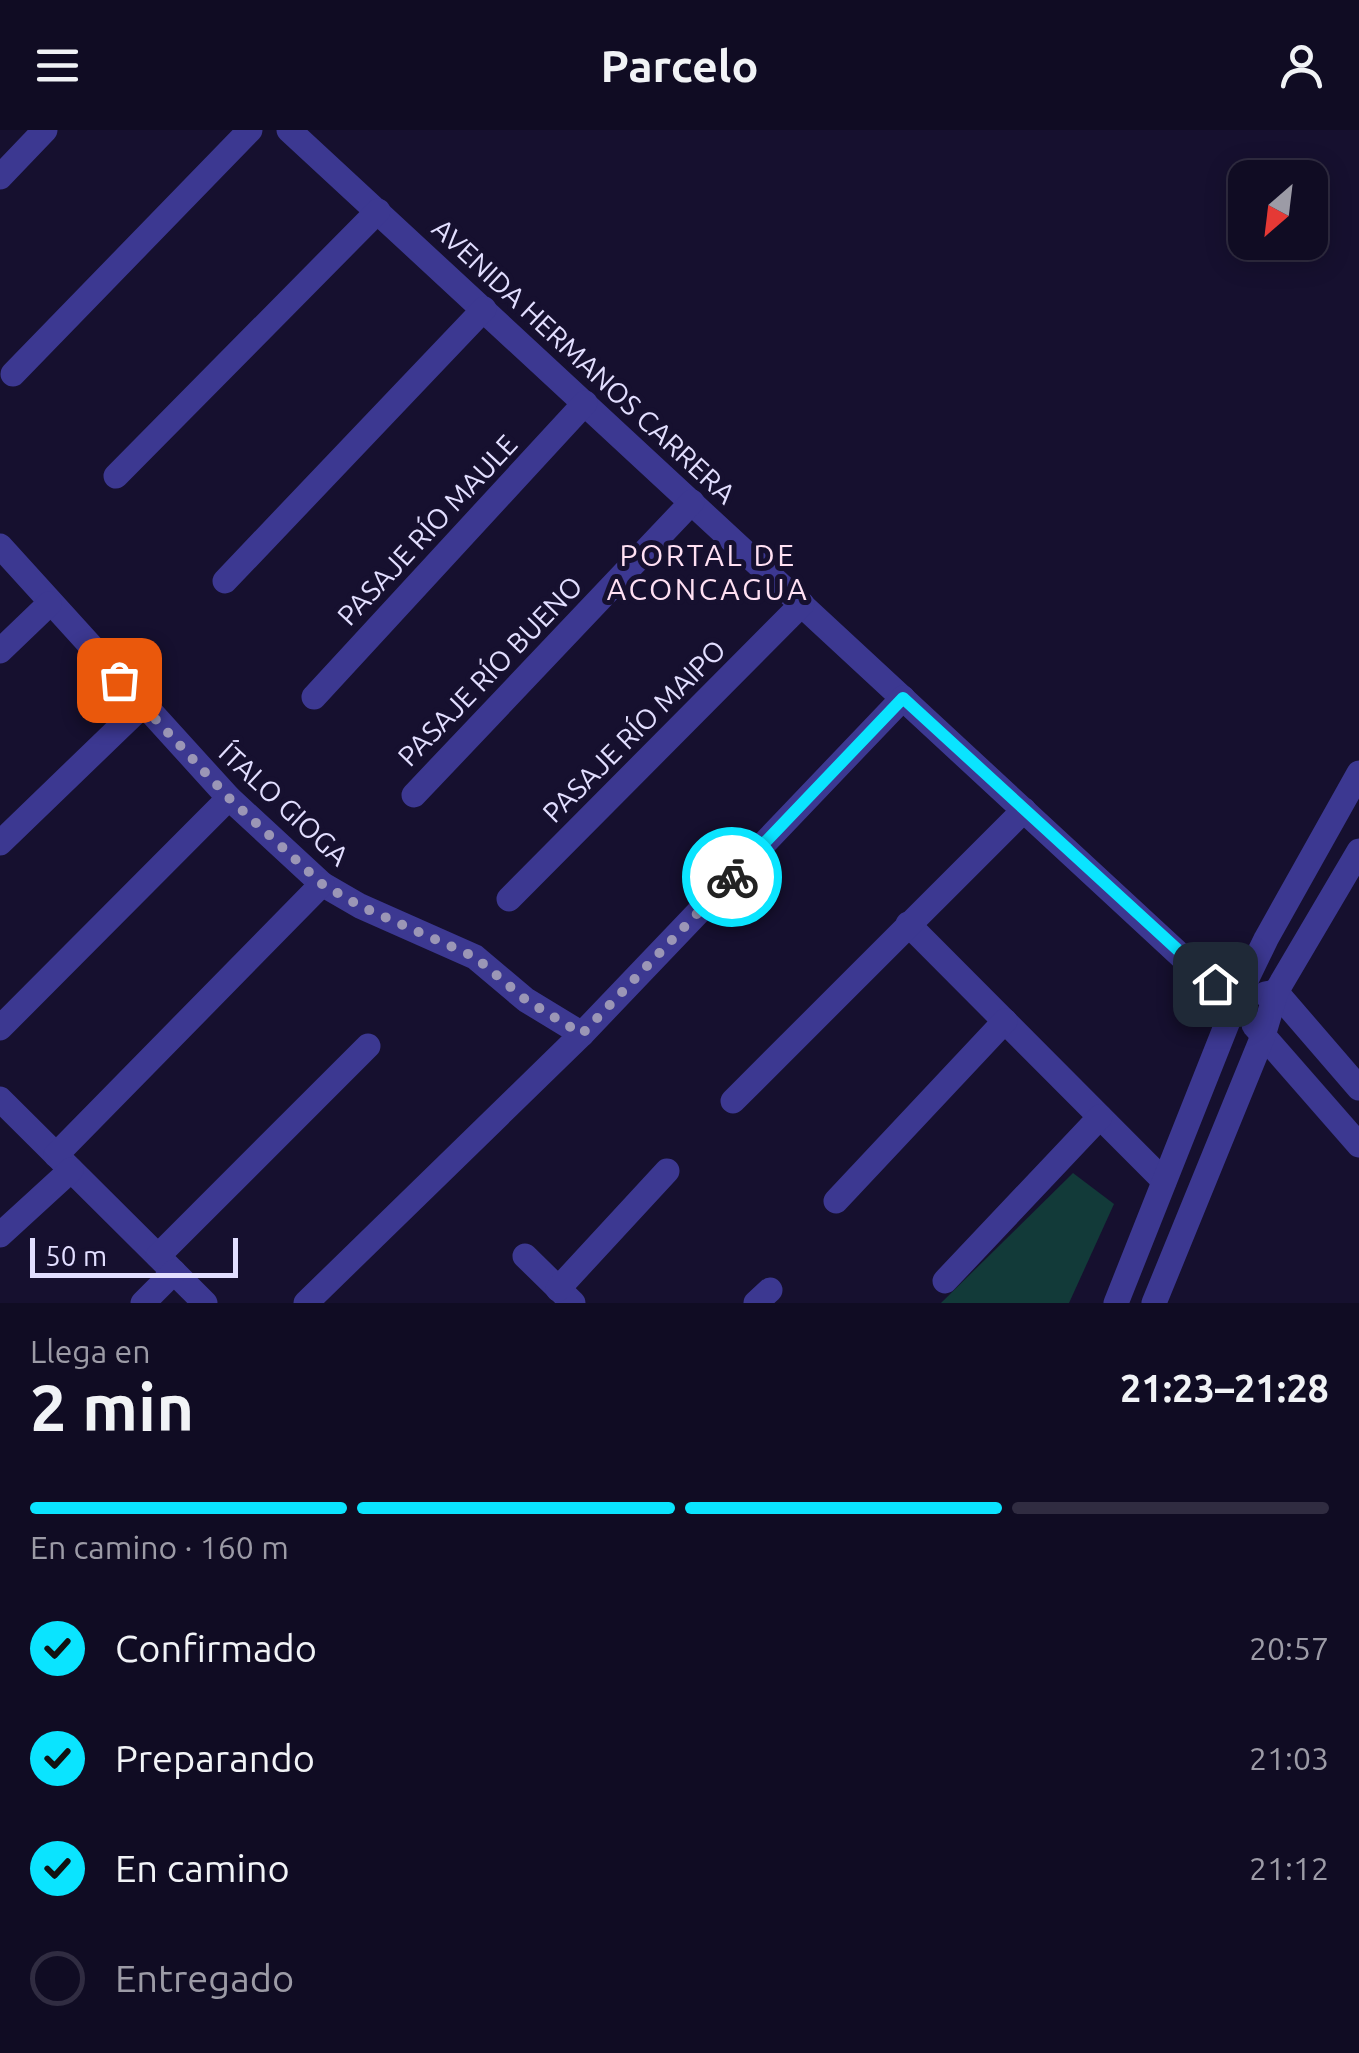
<!DOCTYPE html>
<html lang="es">
<head>
<meta charset="utf-8">
<style>
	:root { --surface:#100c23; --page:#19152b; --text:#f1f3f6; --muted:#9c9ba6; --line:#302c41; --accent:#0ae4ff }
	body { margin:0; font-family:Ubuntu,sans-serif; background:var(--page); color:var(--text); height:100vh; display:flex; flex-direction:column; font-size:38px; white-space:nowrap }
	* { box-sizing:border-box; margin:0 }
	p { font-size:32px; color:var(--muted) }
	.icon { flex:none; width:55px; height:55px; fill:none; stroke:currentColor; stroke-width:2; stroke-linecap:round; stroke-linejoin:round }
	.map { position:relative; height:1173px; overflow:hidden }
	.sheet { display:flex; flex-direction:column; background:var(--surface); flex:1 }
	.sheet>* { flex:none }
	.needle { width:65px; rotate:208deg }
	.fabs { position:absolute; left:1228px; top:30px; display:grid; gap:20px }
	.fabs a { display:grid; place-items:center; width:100px; height:100px; border-radius:20px; background:var(--surface); box-shadow:0 5px 25px #0003,0 0 0 2px var(--line); font-size:50px }
	.scale { position:absolute; left:30px; bottom:25px; width:208px; box-sizing:border-box; padding-left:10px; border:5px solid #e2deff; border-top:0; font-size:28px; line-height:35px; white-space:nowrap; color:#e2deff; -webkit-text-stroke:8px #16102f; paint-order:stroke }
	.pin { position:absolute; display:grid; place-items:center; width:85px; height:85px; color:#fff; margin:-42px; border-radius:20px; box-shadow:0 5px 15px #0006 }
	.courier { position:absolute; display:grid; place-items:center; width:100px; height:100px; margin:-50px; border:8px solid #0ae4ff; border-radius:50%; background:#fff; color:#222; box-shadow:0 2px 12px #0007 }
	.overview em { font-style:normal; font-weight:700 }
	.overview div { display:flex; flex-direction:column-reverse }
	.overview { display:flex; align-items:center; justify-content:space-between; height:170px; padding:0 30px }
	h1 { font-size:65px; font-weight:700; line-height:75px }
	.bar { display:grid; grid-template-columns:repeat(4,1fr); gap:15px 10px; align-content:center; height:120px; padding:0 30px }
	.bar i { height:12px; border-radius:8px; background:var(--line) }
	.bar .current { background:var(--accent) }
	.bar p { grid-column:span 4 }
	ol { padding:0 30px; list-style:none }
	li { display:flex; align-items:center; gap:30px; height:110px }
	li p { margin-inline-start:auto }
	li .icon { padding:10px; border-radius:50%; background:var(--accent); color:#111; stroke-width:4 }
	li:last-child { color:var(--muted) }
	li i { width:55px; height:55px; border:5px solid var(--line); border-radius:50% }
	header { display:flex; justify-content:space-between; align-items:center; height:130px; padding:0 30px; background:var(--surface); font-size:45px; font-weight:700 }
	.map>svg:first-child { display:block }
	.green { fill:#123a39 }
	.lines { fill:none; stroke-linecap:round; stroke-linejoin:round }
	.minor { stroke:#3c3891; stroke-width:25 }
	.tertiary { stroke:#3c3891; stroke-width:25 }
	.done { stroke:#9b96b6; stroke-width:10; stroke-dasharray:0 18 }
	.route { stroke:#0ae4ff; stroke-width:12 }
	.labels { text-anchor:middle; stroke-width:10; stroke-linejoin:round; paint-order:stroke }
	.street-label { font-size:28px; fill:#e2deff; stroke:#16102f }
	.neighbourhood-label { font-size:30px; letter-spacing:2.5px; fill:#ffe0f3; stroke:#16102f }
</style>
</head>
<body>
<header><svg class="icon" aria-label="menu" viewBox="0 0 24 24"><path d="M4 6h16M4 12h16M4 18h16"/></svg>Parcelo<svg class="icon" aria-label="person" viewBox="0 0 24 24"><circle cx="12" cy="8" r="4"/><path d="M4 21q1-7 8-7t8 7"/></svg></header>
<div class="map">
<svg width="1359" height="1173" viewBox="0 0 1359 1173">
	<rect width="100%" height="100%" fill="#16102f"/>
	<!-- green -->
	<polygon class="green" points="1073,1043 1114,1074 1069,1173 941,1173"/>
	<g class="lines">
		<!-- minor -->
		<g class="minor">
			<polyline points="289,0 1194,838 1236,871"/>
			<polyline points="0,47 45,0"/>
			<polyline points="13,244 250,0"/>
			<polyline points="116,346 378,81"/>
			<polyline points="0,416 229,668 322,754 360,776 475,827 526,870 582,904"/>
			<polyline points="225,451 484,179"/>
			<polyline points="0,521 49,474"/>
			<polyline points="314,567 585,273"/>
			<polyline points="414,665 692,372"/>
			<polyline points="0,713 142,576"/>
			<polyline points="509,769 802,474"/>
			<polyline points="908,794 1164,1051"/>
			<polyline points="0,898 229,668"/>
			<polyline points="0,969 205,1173"/>
			<polyline points="733,971 1024,680"/>
			<polyline points="56,1025 322,754"/>
			<polyline points="836,1071 1005,891"/>
			<polyline points="0,1105 71,1040"/>
			<polyline points="158,1126 368,916"/>
			<polyline points="525,1126 573,1173"/>
			<polyline points="945,1151 1100,987"/>
			<polyline points="558,1159 667,1041"/>
			<polyline points="143,1173 174,1142"/>
			<polyline points="306,1173 582,904 903,568"/>
			<polyline points="756,1173 770,1160"/>
		</g>
		<!-- tertiary -->
		<g class="tertiary">
			<polyline points="1265,864 1276,862 1359,958"/>
			<polyline points="1254,895 1359,1015"/>
			<polyline points="1116,1173 1236,871 1266,809 1359,643"/>
			<polyline points="1154,1173 1263,906 1276,862 1359,721"/>
		</g>
	</g>
	<g class="lines">
		<!-- done -->
		<polyline class="done" points="119,550 229,668 322,754 360,776 475,827 526,870 582,904 732,747"/>
		<!-- route -->
		<polyline class="route" points="732,747 903,568 1215,854"/>
	</g>
	<g class="labels">
		<!-- street labels -->
		<g class="street-label">
			<text transform="translate(584 231) rotate(43)" y="10">AVENIDA HERMANOS CARRERA</text>
			<text transform="translate(427 400) rotate(-47)" y="10">PASAJE RÍO MAULE</text>
			<text transform="translate(490 541) rotate(-46)" y="10">PASAJE RÍO BUENO</text>
			<text transform="translate(634 601) rotate(-45)" y="10">PASAJE RÍO MAIPO</text>
			<text transform="translate(284 674) rotate(43)" y="10">ÍTALO GIOGA</text>
		</g>
		<!-- neighbourhood labels -->
		<g class="neighbourhood-label">
			<text x="708" y="436">PORTAL DE<tspan x="708" dy="34">ACONCAGUA</tspan></text>
		</g>
	</g>
</svg>
<div class="fabs">
<a><svg class="needle" viewBox="-14 -14 28 28"><path d="M0-13l5 13h-10z" fill="#e53935"/><path d="M0 13l5-13h-10z" fill="#9c9ba6"/></svg></a>
</div>
<div class="scale">50 m</div>
<div class="pin" style="left:119px;top:550px;background:#ea580c"><svg class="icon" aria-label="bag" viewBox="0 0 24 24"><path d="M5 8h14l-1 12H6zM9 8a3 3 0 0 1 6 0"/></svg></div>
<div class="pin" style="left:1215px;top:854px;background:#1f2937"><svg class="icon" aria-label="home" viewBox="0 0 24 24"><path d="M3 11l9-7 9 7M6 9v11h12V9"/></svg></div>
<div class="courier" style="left:732px;top:747px"><svg class="icon" aria-label="bike" viewBox="0 0 24 24"><circle cx="6" cy="16" r="4"/><circle cx="18" cy="16" r="4"/><path d="M6 16l4-8h5l3 8M10 8l3 8H6M13 5h3"/></svg></div>
</div>
<section class="sheet">
<div class="overview"><div><h1>2 min</h1><p>Llega en</p></div><em>21:23–21:28</em></div>
<div class="bar"><i class="current"></i><i class="current"></i><i class="current"></i><i></i><p>En camino · 160 m</p></div>
<ol>
<li><svg class="icon" aria-label="check" viewBox="0 0 24 24"><path d="M5 12l5 5 9-10"/></svg>Confirmado<p>20:57</p></li>
<li><svg class="icon" aria-label="check" viewBox="0 0 24 24"><path d="M5 12l5 5 9-10"/></svg>Preparando<p>21:03</p></li>
<li><svg class="icon" aria-label="check" viewBox="0 0 24 24"><path d="M5 12l5 5 9-10"/></svg>En camino<p>21:12</p></li>
<li><i></i>Entregado</li>
</ol>
</section>
</body>
</html>
